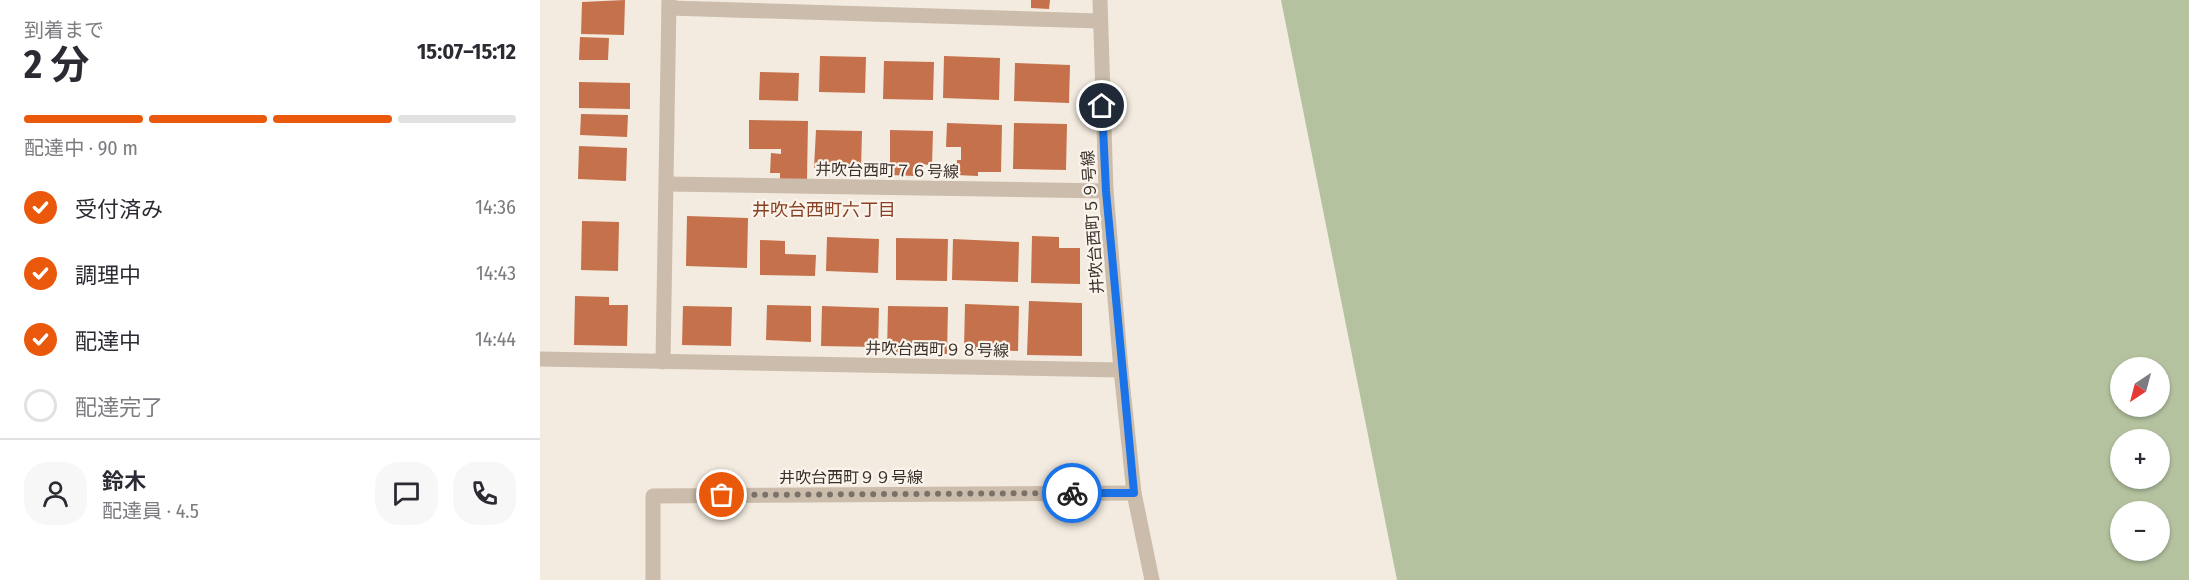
<!DOCTYPE html>
<html lang="ja">
<head>
<meta charset="utf-8">
<style>
	:root { --surface:#fff; --page:#f7f7f7; --text:#2b2b33; --muted:#7c7c81; --line:#e1e1e2; --accent:#ea580c }
	body { margin:0; font-family:"Fira Sans Condensed","Noto Sans JP",sans-serif; background:var(--page); color:var(--text); height:100vh; display:flex; flex-direction:column; font-size:22px; white-space:nowrap }
	* { box-sizing:border-box; margin:0 }
	p { font-size:20px; color:var(--muted) }
	.icon { flex:none; width:33px; height:33px; fill:none; stroke:currentColor; stroke-width:2; stroke-linecap:round; stroke-linejoin:round }
	.map { position:relative; flex:1; overflow:hidden }
	.details { display:flex; flex-direction:column; background:var(--surface); width:540px }
	.details>* { flex:none }
	.needle { width:39px; rotate:216deg }
	.tools { position:absolute; left:1570px; top:357px; display:grid; gap:12px }
	.tools a { display:grid; place-items:center; width:60px; height:60px; border-radius:50%; background:var(--surface); box-shadow:0 2px 4px #0004; font-size:30px }
	.pin { position:absolute; display:grid; place-items:center; width:51px; height:51px; color:#fff; margin:-26px; border:3px solid #fff; border-radius:50%; box-shadow:0 2px 6px #0007 }
	.courier { position:absolute; display:grid; place-items:center; width:60px; height:60px; margin:-30px; border:4px solid #1a73e8; border-radius:50%; background:#fff; color:#222; box-shadow:0 2px 8px #0007 }
	.overview em { font-style:normal; font-weight:700 }
	.overview div { display:flex; flex-direction:column-reverse }
	.overview { display:flex; align-items:center; justify-content:space-between; height:102px; padding:0 24px }
	h1 { font-size:39px; font-weight:700; line-height:45px }
	.bar { display:grid; grid-template-columns:repeat(4,1fr); gap:9px 6px; align-content:center; height:72px; padding:0 24px }
	.bar i { height:8px; border-radius:4px; background:var(--line) }
	.bar .selected { background:var(--accent) }
	.bar p { grid-column:span 4 }
	.line { display:flex; align-items:center; gap:15px; padding:0 24px; border-top:2px solid var(--line) }
	.line div { flex:1 }
	.round { display:grid; place-items:center; flex:none; width:63px; height:63px; border-radius:24px; background:var(--page) }
	ol { padding:0 24px; list-style:none }
	li { display:flex; align-items:center; gap:18px; height:66px }
	li p { margin-inline-start:auto }
	li .icon { padding:6px; border-radius:50%; background:var(--accent); color:#fff; stroke-width:4 }
	li:last-child { color:var(--muted) }
	li i { width:33px; height:33px; border:3px solid var(--line); border-radius:50% }
	main { display:flex; flex:1; min-height:0 }
	.map>svg:first-child { display:block }
	.green { fill:#b4c29f; fill-rule:evenodd }
	.building { fill:#c5714b }
	.lines { fill:none; stroke-linecap:round; stroke-linejoin:round }
	.street { stroke:#cbbcab; stroke-width:15 }
	.done { stroke:#7a7169; stroke-width:6; stroke-dasharray:0 10.8 }
	.route { stroke:#1a73e8; stroke-width:8 }
	.labels { text-anchor:middle; stroke-width:4.5; stroke-linejoin:round; paint-order:stroke }
	.street-label { font-size:16px; fill:#39302a; stroke:#faf4ec }
	.neighbourhood-label { font-size:18px; fill:#884223; stroke:#faf4ec }
</style>
</head>
<body>
<main>
<section class="details">
<div class="overview"><div><h1>2 分</h1><p>到着まで</p></div><em>15:07–15:12</em></div>
<div class="bar"><i class="selected"></i><i class="selected"></i><i class="selected"></i><i></i><p>配達中 · 90 m</p></div>
<ol>
<li><svg class="icon" aria-label="check" viewBox="0 0 24 24"><path d="M5 12l5 5 9-10"/></svg>受付済み<p>14:36</p></li>
<li><svg class="icon" aria-label="check" viewBox="0 0 24 24"><path d="M5 12l5 5 9-10"/></svg>調理中<p>14:43</p></li>
<li><svg class="icon" aria-label="check" viewBox="0 0 24 24"><path d="M5 12l5 5 9-10"/></svg>配達中<p>14:44</p></li>
<li><i></i>配達完了</li>
</ol>
<div class="line" style="height:108px"><a class="round"><svg class="icon" aria-label="person" viewBox="0 0 24 24"><circle cx="12" cy="8" r="4"/><path d="M4 21q1-7 8-7t8 7"/></svg></a><div><b>鈴木</b><p>配達員 · 4.5</p></div><a class="round"><svg class="icon" aria-label="chat" viewBox="0 0 24 24"><path d="M4 5h16v11H9l-5 4z"/></svg></a><a class="round"><svg class="icon" aria-label="phone" viewBox="0 0 24 24"><path d="M5 4h4l2 5-3 2q2 4 5 5l2-3 5 2v4C11 20 4 13 5 4z"/></svg></a></div>
</section>
<div class="map">
<svg width="1649" height="580" viewBox="0 0 1649 580">
	<rect width="100%" height="100%" fill="#f3ebdf"/>
	<!-- green -->
	<path class="green" d="M741,0H1649V580H857ZM1581,368H1620V406H1581ZM1581,440H1620V478H1581ZM1581,512H1620V550H1581Z"/>
	<!-- building -->
	<g class="building">
		<polygon points="85,0 84,35 41,34 42,2"/>
		<polygon points="491,0 510,0 509,9 491,8"/>
		<polygon points="40,37 69,38 68,60 39,60"/>
		<polygon points="280,56 326,57 325,93 279,92"/>
		<polygon points="404,56 460,58 459,100 403,98"/>
		<polygon points="344,61 394,62 393,100 343,99"/>
		<polygon points="475,63 530,65 529,103 474,101"/>
		<polygon points="220,72 259,73 258,101 219,100"/>
		<polygon points="39,82 90,83 90,109 39,108"/>
		<polygon points="41,114 88,115 87,137 40,135"/>
		<polygon points="209,120 268,121 267,180 240,179 240,173 230,173 231,153 241,154 241,149 209,149"/>
		<polygon points="407,123 462,125 461,172 438,172 438,176 416,175 417,160 421,160 421,147 406,147"/>
		<polygon points="474,123 527,124 526,170 473,169"/>
		<polygon points="276,130 322,131 321,169 274,168"/>
		<polygon points="350,130 393,131 392,165 375,164 375,176 350,175"/>
		<polygon points="39,146 87,148 86,181 38,179"/>
		<polygon points="147,216 208,218 207,268 146,266"/>
		<polygon points="42,221 79,222 78,271 41,270"/>
		<polygon points="492,236 519,237 519,248 540,248 540,284 491,283"/>
		<polygon points="287,237 339,239 338,273 286,271"/>
		<polygon points="356,238 408,239 407,281 356,280"/>
		<polygon points="413,239 479,242 478,282 412,280"/>
		<polygon points="220,240 245,241 245,254 276,255 275,276 220,275"/>
		<polygon points="35,296 69,297 69,305 88,305 87,346 34,345"/>
		<polygon points="489,301 542,303 542,356 487,355"/>
		<polygon points="425,304 479,306 478,351 424,350"/>
		<polygon points="227,305 271,306 271,342 226,340"/>
		<polygon points="143,306 192,307 191,346 142,345"/>
		<polygon points="282,306 339,308 338,347 281,346"/>
		<polygon points="348,306 408,307 407,354 347,352"/>
	</g>
	<g class="lines">
		<!-- street -->
		<g class="street">
			<polyline points="560,0 566,191 581,370"/>
			<polyline points="129,8 559,21"/>
			<polyline points="127,184 566,191"/>
			<polyline points="0,359 581,370 594,493 612,580"/>
			<polyline points="123,362 129,0"/>
			<polyline points="113,580 113,496 594,493"/>
		</g>
	</g>
	<g class="lines">
		<!-- done -->
		<polyline class="done" points="182,495 532,493"/>
		<!-- route -->
		<polyline class="route" points="532,493 594,493 566,191 562,106"/>
	</g>
	<g class="labels">
		<!-- street labels -->
		<g class="street-label">
			<text transform="translate(347 170) rotate(1)" y="6">井吹台西町７６号線</text>
			<text transform="translate(552 222) rotate(-94)" y="6">井吹台西町５９号線</text>
			<text transform="translate(397 349) rotate(1)" y="6">井吹台西町９８号線</text>
			<text x="311" y="483">井吹台西町９９号線</text>
		</g>
		<!-- neighbourhood labels -->
		<g class="neighbourhood-label">
			<text x="284" y="216">井吹台西町六丁目</text>
		</g>
	</g>
</svg>
<div class="tools">
<a><svg class="needle" viewBox="-14 -14 28 28"><path d="M0-13l5 13h-10z" fill="#e53935"/><path d="M0 13l5-13h-10z" fill="#7c7c81"/></svg></a>
<a>+</a>
<a>−</a>
</div>
<div class="pin" style="left:182px;top:495px;background:#ea580c"><svg class="icon" aria-label="bag" viewBox="0 0 24 24"><path d="M5 8h14l-1 12H6zM9 8a3 3 0 0 1 6 0"/></svg></div>
<div class="pin" style="left:562px;top:106px;background:#1f2937"><svg class="icon" aria-label="home" viewBox="0 0 24 24"><path d="M3 11l9-7 9 7M6 9v11h12V9"/></svg></div>
<div class="courier" style="left:532px;top:493px"><svg class="icon" aria-label="bike" viewBox="0 0 24 24"><circle cx="6" cy="16" r="4"/><circle cx="18" cy="16" r="4"/><path d="M6 16l4-8h5l3 8M10 8l3 8H6M13 5h3"/></svg></div>
</div>
</main>
</body>
</html>
